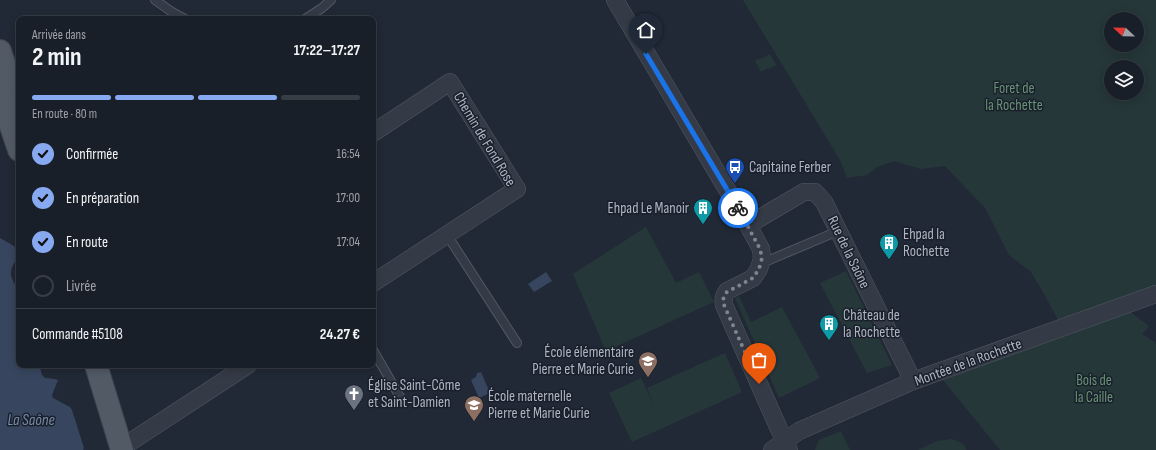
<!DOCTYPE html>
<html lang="fr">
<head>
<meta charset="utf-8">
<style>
	:root { --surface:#191f28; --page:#262c34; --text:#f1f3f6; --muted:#9fa2a8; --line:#373d45; --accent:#86a9f1 }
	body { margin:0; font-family:"Sofia Sans Condensed",sans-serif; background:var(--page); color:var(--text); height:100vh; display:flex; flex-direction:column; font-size:15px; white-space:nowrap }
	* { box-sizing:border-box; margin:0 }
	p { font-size:13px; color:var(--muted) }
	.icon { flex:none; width:22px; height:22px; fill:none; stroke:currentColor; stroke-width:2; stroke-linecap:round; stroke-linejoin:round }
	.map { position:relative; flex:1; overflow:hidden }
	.panel { position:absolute; left:16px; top:16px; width:360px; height:352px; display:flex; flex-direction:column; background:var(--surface); border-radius:8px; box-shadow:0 2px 10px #0003,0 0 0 1px var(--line) }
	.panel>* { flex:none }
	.needle { width:26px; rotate:292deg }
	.controls { position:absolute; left:1104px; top:12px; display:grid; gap:8px }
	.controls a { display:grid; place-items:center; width:40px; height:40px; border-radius:50%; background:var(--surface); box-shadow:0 2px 10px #0003,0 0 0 1px var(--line); font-size:20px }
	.pin { position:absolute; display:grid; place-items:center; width:34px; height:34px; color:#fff; margin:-41px -17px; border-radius:50% 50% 50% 0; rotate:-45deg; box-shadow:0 0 4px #0007 }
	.pin .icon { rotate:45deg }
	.courier { position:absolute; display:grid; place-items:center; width:40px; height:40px; margin:-20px; border:3px solid #1a73e8; border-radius:50%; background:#fff; color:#222; box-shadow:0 1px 5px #0007 }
	.headline em { font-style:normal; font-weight:700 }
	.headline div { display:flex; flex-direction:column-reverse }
	.headline { display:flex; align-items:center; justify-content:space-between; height:68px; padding:0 16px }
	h1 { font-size:26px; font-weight:700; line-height:30px }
	.bar { display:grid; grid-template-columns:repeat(4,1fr); gap:6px 4px; align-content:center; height:48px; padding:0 16px }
	.bar i { height:5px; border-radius:3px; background:var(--line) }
	.bar .current { background:var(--accent) }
	.bar p { grid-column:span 4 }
	.line { display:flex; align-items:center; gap:10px; padding:0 16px; border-top:1px solid var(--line) }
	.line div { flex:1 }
	ol { padding:0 16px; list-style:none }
	li { display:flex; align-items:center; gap:12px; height:44px }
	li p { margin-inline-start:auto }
	li .icon { padding:4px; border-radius:50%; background:var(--accent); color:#111; stroke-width:4 }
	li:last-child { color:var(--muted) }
	li i { width:22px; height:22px; border:2px solid var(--line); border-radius:50% }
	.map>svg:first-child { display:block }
	.green { fill:#263739; fill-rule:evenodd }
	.water { fill:#37465e }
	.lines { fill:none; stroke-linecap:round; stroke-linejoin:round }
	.lane-casing { stroke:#525864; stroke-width:10 }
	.street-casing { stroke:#525864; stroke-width:18 }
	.primary-casing { stroke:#3e4450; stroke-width:24 }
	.lane { stroke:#343b46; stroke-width:8 }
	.street { stroke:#343b46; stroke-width:17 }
	.primary { stroke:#525a66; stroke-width:22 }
	.done { stroke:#7d8492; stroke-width:4; stroke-dasharray:0 7.2 }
	.route { stroke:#1a73e8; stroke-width:5 }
	.labels { text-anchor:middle; stroke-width:3; stroke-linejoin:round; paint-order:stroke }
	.park-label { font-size:15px; fill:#689274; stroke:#1a202b }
	.street-label { font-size:15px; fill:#afb5c3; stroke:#1a202b }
	.poi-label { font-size:15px; fill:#afb5c3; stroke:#1a202b; text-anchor:start }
	.water-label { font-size:16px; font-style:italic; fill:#788baa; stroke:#1a202b }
</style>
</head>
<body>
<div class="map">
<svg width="1156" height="450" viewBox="0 0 1156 450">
	<rect width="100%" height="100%" fill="#212936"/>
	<!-- green -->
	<g class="green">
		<path d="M743,0H1156V286L1058,320L1043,292L1031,272L1009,255L985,208L945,166L921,169L894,161L877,167L867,175L847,178L840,160ZM1111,19H1137V45H1111ZM1111,67H1137V93H1111Z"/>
		<polygon points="770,54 776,65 769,69 768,68 761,72 755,61"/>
		<polygon points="646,227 676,283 699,272 714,302 606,351 573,274"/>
		<polygon points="846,271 892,365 867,373 820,283"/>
		<polygon points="739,296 751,322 782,307 820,378 779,398 735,298"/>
		<polygon points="1129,311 1149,326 1142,334 1156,343 1156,450 1000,450 943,380 1005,355"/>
		<polygon points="725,353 742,392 632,442 609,393 641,378 655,407 647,388"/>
		<polygon points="841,431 850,450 815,450 819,440"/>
		<polygon points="952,439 964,444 966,450 918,450 937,441"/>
	</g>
	<!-- water -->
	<g class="water">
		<path d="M0,238C5,241 12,244 16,248C22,255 11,265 11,272C10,278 15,285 19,289V365H40C42,383 46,376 58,380L52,395L53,398L70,407L72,410L84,448L83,450H0Z"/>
		<polygon points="546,272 552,281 534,292 528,284"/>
		<polygon points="481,372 490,393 479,398 471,380 476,377 477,373"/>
	</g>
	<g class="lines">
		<defs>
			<g id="lane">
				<polyline points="155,0 172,12 185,19"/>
				<polyline points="305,19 322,8 331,0"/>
				<polyline points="447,235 517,343"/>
				<polyline points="762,261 767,261 838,231"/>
				<polyline points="373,350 400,397"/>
			</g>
			<g id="street">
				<path d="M615,0L748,225L761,249L762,258L759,269L753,278L727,291C723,296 723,300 724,305L779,429L789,450"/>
				<polyline points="373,133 450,82 517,189 373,283"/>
				<polyline points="748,225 804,192 815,192 824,202 913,381"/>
				<polyline points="118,450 248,365"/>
				<polyline points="772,450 799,431 913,381 1156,294"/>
			</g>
			<g id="primary">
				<polyline points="0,51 19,109"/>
				<polyline points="0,94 19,150"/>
				<polyline points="96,365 122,450"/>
			</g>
		</defs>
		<!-- lane casing -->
		<use href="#lane" class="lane-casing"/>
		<!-- street casing -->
		<use href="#street" class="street-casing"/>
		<!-- primary casing -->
		<use href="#primary" class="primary-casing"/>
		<!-- lane -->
		<use href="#lane" class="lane"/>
		<!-- street -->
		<use href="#street" class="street"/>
		<!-- primary -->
		<use href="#primary" class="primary"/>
	</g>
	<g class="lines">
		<!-- done -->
		<polyline class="done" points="738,208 760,249 762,258 759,269 753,278 727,292 725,294 723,300 724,305 759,384"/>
		<!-- route -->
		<polyline class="route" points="646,54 738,208"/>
	</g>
	<!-- icons -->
	<defs>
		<symbol id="bus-pin" viewBox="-11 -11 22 30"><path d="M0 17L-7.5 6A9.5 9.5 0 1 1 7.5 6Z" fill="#1a4fb4" stroke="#1a202b"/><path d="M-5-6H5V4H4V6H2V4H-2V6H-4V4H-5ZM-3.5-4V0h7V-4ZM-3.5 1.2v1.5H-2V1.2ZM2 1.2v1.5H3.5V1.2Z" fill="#fff"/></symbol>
		<symbol id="building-pin" viewBox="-11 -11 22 30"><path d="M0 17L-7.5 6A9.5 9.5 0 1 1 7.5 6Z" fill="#0f9aa8" stroke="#1a202b"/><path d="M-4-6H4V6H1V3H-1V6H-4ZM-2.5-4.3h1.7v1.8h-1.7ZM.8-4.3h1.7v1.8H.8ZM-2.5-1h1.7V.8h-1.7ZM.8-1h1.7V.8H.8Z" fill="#fff"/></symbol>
		<symbol id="school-pin" viewBox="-11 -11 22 30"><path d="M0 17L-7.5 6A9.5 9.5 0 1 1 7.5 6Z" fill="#8d6e63" stroke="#1a202b"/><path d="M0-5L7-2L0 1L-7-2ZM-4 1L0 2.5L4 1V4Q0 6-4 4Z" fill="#fff"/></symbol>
		<symbol id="church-pin" viewBox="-11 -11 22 30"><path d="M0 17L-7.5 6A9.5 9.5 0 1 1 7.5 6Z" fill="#6b7280" stroke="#1a202b"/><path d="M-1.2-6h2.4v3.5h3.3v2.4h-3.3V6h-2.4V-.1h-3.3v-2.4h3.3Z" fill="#fff"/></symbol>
	</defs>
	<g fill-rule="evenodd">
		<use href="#bus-pin" x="724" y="156" width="22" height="30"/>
		<use href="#building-pin" x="692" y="197" width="22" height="30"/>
		<use href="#building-pin" x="878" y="232" width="22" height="30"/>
		<use href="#building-pin" x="818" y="313" width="22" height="30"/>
		<use href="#school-pin" x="637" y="350" width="22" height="30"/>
		<use href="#church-pin" x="343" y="383" width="22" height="30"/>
		<use href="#school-pin" x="463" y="394" width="22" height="30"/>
	</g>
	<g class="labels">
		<!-- park labels -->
		<g class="park-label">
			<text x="1014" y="93">Foret de<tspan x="1014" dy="17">la Rochette</tspan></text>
			<text x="1094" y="385">Bois de<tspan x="1094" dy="17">la Caille</tspan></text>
		</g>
		<!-- street labels -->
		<g class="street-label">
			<text transform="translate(485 139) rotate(59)" y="5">Chemin de Fond Rose</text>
			<text transform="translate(849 252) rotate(64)" y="5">Rue de la Saône</text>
			<text transform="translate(968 362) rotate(-20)" y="5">Montée de la Rochette</text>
		</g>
		<!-- poi labels -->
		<g class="poi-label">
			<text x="749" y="172">Capitaine Ferber</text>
			<text x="689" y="213" text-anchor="end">Ehpad Le Manoir</text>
			<text x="903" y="239">Ehpad la<tspan x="903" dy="17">Rochette</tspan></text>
			<text x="843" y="320">Château de<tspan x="843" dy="17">la Rochette</tspan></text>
			<text x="634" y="357" text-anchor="end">École élémentaire<tspan x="634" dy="17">Pierre et Marie Curie</tspan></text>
			<text x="368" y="390">Église Saint-Côme<tspan x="368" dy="17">et Saint-Damien</tspan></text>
			<text x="488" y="401">École maternelle<tspan x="488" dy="17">Pierre et Marie Curie</tspan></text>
		</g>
		<!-- water labels -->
		<g class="water-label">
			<text x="31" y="425">La Saône</text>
		</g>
	</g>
</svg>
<div class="controls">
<a><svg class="needle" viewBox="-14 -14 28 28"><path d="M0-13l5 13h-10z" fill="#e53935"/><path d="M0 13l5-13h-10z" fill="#9fa2a8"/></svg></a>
<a><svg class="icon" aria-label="layers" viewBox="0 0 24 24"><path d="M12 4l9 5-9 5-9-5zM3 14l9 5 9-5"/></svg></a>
</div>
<div class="pin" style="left:759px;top:384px;background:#ea580c"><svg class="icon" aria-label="bag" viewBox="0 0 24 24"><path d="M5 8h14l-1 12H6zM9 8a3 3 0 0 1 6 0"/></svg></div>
<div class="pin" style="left:646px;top:54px;background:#1f2937"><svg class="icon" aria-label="home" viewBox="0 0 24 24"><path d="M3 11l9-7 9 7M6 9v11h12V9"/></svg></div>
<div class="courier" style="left:738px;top:208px"><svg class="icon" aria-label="bike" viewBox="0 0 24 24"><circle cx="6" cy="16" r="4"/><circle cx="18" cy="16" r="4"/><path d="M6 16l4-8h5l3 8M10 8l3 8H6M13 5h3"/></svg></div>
<section class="panel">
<div class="headline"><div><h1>2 min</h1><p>Arrivée dans</p></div><em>17:22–17:27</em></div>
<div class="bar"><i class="current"></i><i class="current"></i><i class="current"></i><i></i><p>En route · 80 m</p></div>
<ol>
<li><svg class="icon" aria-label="check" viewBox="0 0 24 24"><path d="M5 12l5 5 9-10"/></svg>Confirmée<p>16:54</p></li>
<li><svg class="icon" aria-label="check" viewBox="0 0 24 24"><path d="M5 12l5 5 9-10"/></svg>En préparation<p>17:00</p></li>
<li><svg class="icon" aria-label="check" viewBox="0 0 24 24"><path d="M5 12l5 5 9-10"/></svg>En route<p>17:04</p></li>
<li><i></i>Livrée</li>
</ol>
<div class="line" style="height:52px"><div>Commande #5108</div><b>24.27 €</b></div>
</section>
</div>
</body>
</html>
